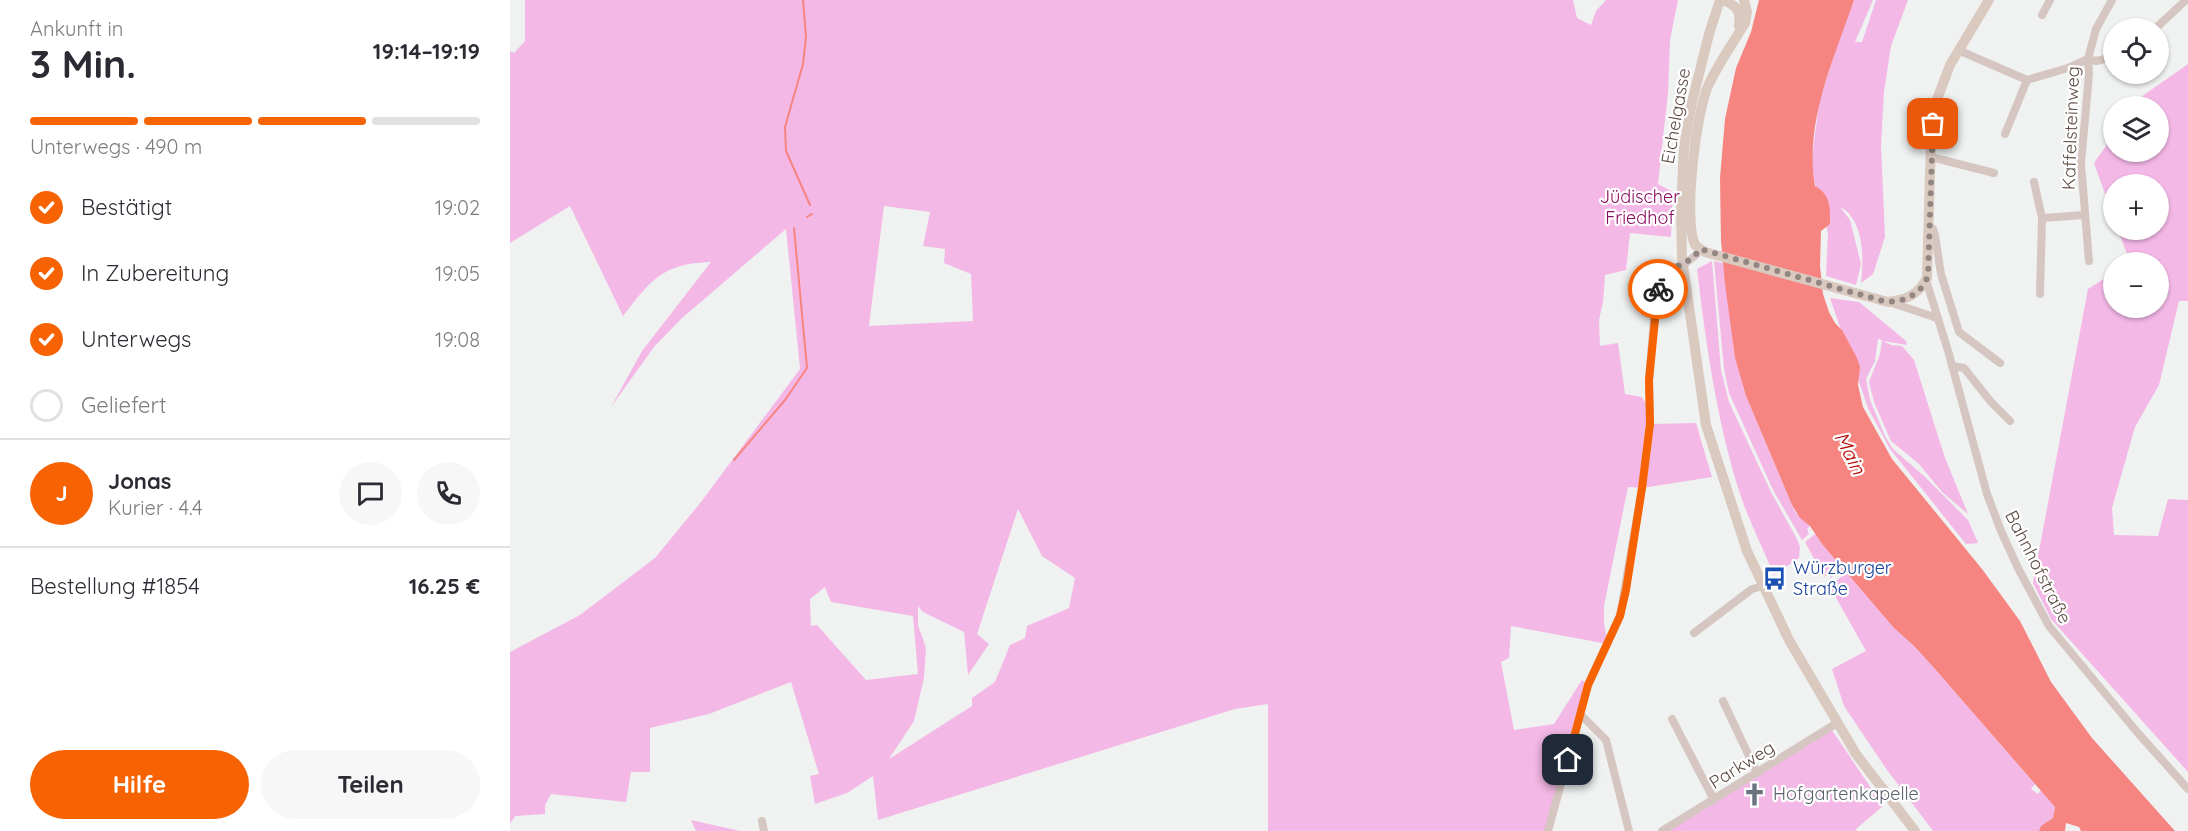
<!DOCTYPE html>
<html lang="de">
<head>
<meta charset="utf-8">
<style>
	:root { --surface:#fff; --page:#f7f7f7; --text:#2b2b33; --muted:#7c7c81; --line:#e1e1e2; --accent:#f76303 }
	body { margin:0; font-family:Quicksand,sans-serif; background:var(--page); color:var(--text); height:100vh; display:flex; flex-direction:column; font-size:22px; white-space:nowrap }
	* { box-sizing:border-box; margin:0 }
	p { font-size:20px; color:var(--muted) }
	.icon { flex:none; width:33px; height:33px; fill:none; stroke:currentColor; stroke-width:2; stroke-linecap:round; stroke-linejoin:round }
	.map { position:relative; flex:1; overflow:hidden }
	.drawer { display:flex; flex-direction:column; background:var(--surface); width:510px }
	.drawer>* { flex:none }
	.buttons { position:absolute; left:1593px; top:18px; display:grid; gap:12px }
	.buttons a { display:grid; place-items:center; width:66px; height:66px; border-radius:50%; background:var(--surface); box-shadow:0 2px 4px #0004; font-size:30px }
	.pin { position:absolute; display:grid; place-items:center; width:51px; height:51px; color:#fff; margin:-26px; border-radius:12px; box-shadow:0 3px 9px #0006 }
	.courier { position:absolute; display:grid; place-items:center; width:60px; height:60px; margin:-30px; border:4px solid #f76303; border-radius:50%; background:#fff; color:#222; box-shadow:0 2px 8px #0007 }
	.head em { font-style:normal; font-weight:800 }
	.head div { display:flex; flex-direction:column-reverse }
	.head { display:flex; align-items:center; justify-content:space-between; height:102px; padding:0 30px }
	h1 { font-size:39px; font-weight:800; line-height:45px }
	.bar { display:grid; grid-template-columns:repeat(4,1fr); gap:9px 6px; align-content:center; height:72px; padding:0 30px }
	.bar i { height:8px; border-radius:4px; background:var(--line) }
	.bar .on { background:var(--accent) }
	.bar p { grid-column:span 4 }
	.line { display:flex; align-items:center; gap:15px; padding:0 30px; border-top:2px solid var(--line) }
	.line div { flex:1 }
	.round { display:grid; place-items:center; flex:none; width:63px; height:63px; border-radius:32px; background:var(--page) }
	ol { padding:0 30px; list-style:none }
	li { display:flex; align-items:center; gap:18px; height:66px }
	li p { margin-inline-start:auto }
	li .icon { padding:6px; border-radius:50%; background:var(--accent); color:#fff; stroke-width:4 }
	li:last-child { color:var(--muted) }
	li i { width:33px; height:33px; border:3px solid var(--line); border-radius:50% }
	.cta { display:flex; gap:12px; margin-top:auto; padding:12px 30px }
	.cta a { flex:1; height:69px; border-radius:36px; background:var(--accent); color:#fff; font-size:24px; font-weight:800; line-height:69px; text-align:center }
	.cta a+a { background:var(--page); color:var(--text) }
	main { display:flex; flex:1; min-height:0 }
	.map>svg:first-child { display:block }
	.green { fill:#f4b8e7; fill-rule:evenodd }
	.water { fill:#f68480 }
	.lines { fill:none; stroke-linecap:round; stroke-linejoin:round }
	.stream { stroke:#f68480; stroke-width:2 }
	.street { stroke:#d6c6c1; stroke-width:8 }
	.secondary { stroke:#dac9bf; stroke-width:10 }
	.street-bridge { stroke:#d6c6c1; stroke-width:8 }
	.done { stroke:#918681; stroke-width:6; stroke-dasharray:0 10.8 }
	.route { stroke:#f76303; stroke-width:8 }
	.labels { text-anchor:middle; stroke-width:4.5; stroke-linejoin:round; paint-order:stroke }
	.street-label { font-size:18px; fill:#5f4c45; stroke:#fff }
	.park-label { font-size:18px; fill:#890c60; stroke:#fff }
	.transit-label { font-size:18px; fill:#164399; stroke:#fff; text-anchor:start }
	.worship-label { font-size:18px; fill:#5b616d; stroke:#fff; text-anchor:start }
	.water-label { font-size:20px; font-style:italic; fill:#b60700; stroke:#fff }
</style>
</head>
<body>
<main>
<section class="drawer">
<div class="head"><div><h1>3 Min.</h1><p>Ankunft in</p></div><em>19:14–19:19</em></div>
<div class="bar"><i class="on"></i><i class="on"></i><i class="on"></i><i></i><p>Unterwegs · 490 m</p></div>
<ol>
<li><svg class="icon" aria-label="check" viewBox="0 0 24 24"><path d="M5 12l5 5 9-10"/></svg>Bestätigt<p>19:02</p></li>
<li><svg class="icon" aria-label="check" viewBox="0 0 24 24"><path d="M5 12l5 5 9-10"/></svg>In Zubereitung<p>19:05</p></li>
<li><svg class="icon" aria-label="check" viewBox="0 0 24 24"><path d="M5 12l5 5 9-10"/></svg>Unterwegs<p>19:08</p></li>
<li><i></i>Geliefert</li>
</ol>
<div class="line" style="height:108px"><b class="round" style="background:var(--accent);color:#fff">J</b><div><b>Jonas</b><p>Kurier · 4.4</p></div><a class="round"><svg class="icon" aria-label="chat" viewBox="0 0 24 24"><path d="M4 5h16v11H9l-5 4z"/></svg></a><a class="round"><svg class="icon" aria-label="phone" viewBox="0 0 24 24"><path d="M5 4h4l2 5-3 2q2 4 5 5l2-3 5 2v4C11 20 4 13 5 4z"/></svg></a></div>
<div class="line" style="height:78px"><div>Bestellung #1854</div><b>16.25 €</b></div>
<div class="cta"><a>Hilfe</a><a>Teilen</a></div>
</section>
<div class="map">
<svg width="1678" height="831" viewBox="0 0 1678 831">
	<rect width="100%" height="100%" fill="#eff2f1"/>
	<!-- green -->
	<g class="green">
		<path d="M15,0H1063L1067,18L1081,25L1086,11L1096,0H1168L1160,40L1158,93L1148,184L1163,192L1161,237L1120,233L1116,270L1095,275L1093,302L1089,320L1090,346L1108,343L1115,394L1132,397L1140,411V424L1186,423L1202,477L1132,488L1118,487L1094,606V623L1098,644L1001,626L999,658L991,662L1004,730L1044,724L1072,680L1078,685L1038,831H758V704L725,709L368,820L363,776L337,793L305,804L300,776L309,774L281,682L199,714L140,728V772H121L116,802L41,794L35,805V814L5,816L0,824V652L70,615L145,558L191,502L290,369L276,229L171,319L144,347L101,407L132,351L201,262C153,263 140,281 113,316L60,206L0,243V51L4,53L15,41ZM374,206L420,212L413,246L435,249L434,263L461,274L463,321L359,326ZM508,509L532,556L565,578L559,608L517,626L515,638L500,645L485,682L462,698V706L379,759L404,721L414,678L416,648L408,625V606L413,612L454,632L458,675L479,644L467,634ZM315,587L321,602L403,616L408,674L356,680L307,625L301,626L300,599Z"/>
		<path d="M1341,0H1363L1345,42H1352L1366,0H1398L1381,46L1374,92L1371,145L1375,237L1363,274L1351,283C1354,258 1354,219 1330,207L1340,220L1351,264L1346,285L1316,276L1318,233L1304,179L1302,158L1309,103Z"/>
		<polygon points="1678,64 1678,301 1669,301 1649,385 1625,427 1602,508 1604,535 1648,536 1658,499 1678,500 1678,772 1541,619 1523,583 1578,289 1603,273 1604,308 1648,308 1648,262 1620,262 1608,230 1648,230 1648,184 1604,184 1603,216 1584,163 1603,136 1604,152 1648,152 1648,106 1624,106 1631,97"/>
		<path d="M1202,261L1211,370L1219,402L1261,492L1287,539L1290,547L1289,558L1264,575C1255,553 1244,531 1235,508C1209,436 1196,346 1187,269Z"/>
		<polygon points="1204,261 1213,263 1225,358 1236,396 1282,505 1286,513 1300,526 1297,529 1299,534 1292,540 1263,490 1219,393 1214,369"/>
		<polygon points="1320,298 1349,302 1396,341 1397,345 1373,341 1381,345 1392,346 1404,360 1435,458 1458,514 1432,492 1409,464 1381,441 1364,402 1359,382 1370,354 1372,340 1368,339 1365,361 1356,379 1360,400 1375,436 1383,449 1414,476 1458,520 1468,543 1456,544 1380,449 1358,408"/>
		<polygon points="1305,534 1312,544 1384,628 1404,646 1425,669 1525,784 1521,789 1528,794 1531,790 1545,807 1543,818 1532,826 1529,831 1423,831 1377,770 1334,706 1322,669 1356,651 1320,587 1334,574 1330,570 1321,578 1318,574 1314,577 1295,542"/>
		<polygon points="1322,730 1373,806 1346,829 1347,831 1156,831"/>
		<polygon points="181,820 230,831 186,831"/>
	</g>
	<!-- water -->
	<path class="water" d="M1249,0H1344C1324,59 1294,122 1305,186C1321,195 1320,207 1320,224L1311,231L1310,266L1313,294L1319,312L1325,323L1332,330L1347,358L1350,367L1348,385L1353,407L1382,459L1472,569L1510,621L1541,682L1582,738L1665,831H1571L1569,827L1556,823L1555,831H1529L1531,826L1543,818L1545,807L1425,669L1404,646L1384,628L1312,544L1300,526L1290,518L1282,505L1236,396L1225,358L1215,284L1211,241L1210,178L1215,119L1226,68L1241,32Z"/>
	<g class="lines">
		<!-- stream -->
		<g class="stream">
			<polyline points="293,0 296,37 293,64 275,127 276,151 300,205"/>
			<polyline points="297,217 302,214"/>
			<polyline points="224,460 275,400 297,368 284,228"/>
		</g>
		<!-- street -->
		<g class="street">
			<polyline points="1532,15 1540,0"/>
			<polyline points="1646,28 1676,0"/>
			<polyline points="1448,50 1517,80 1558,68 1578,59"/>
			<polyline points="1578,59 1586,61 1604,57"/>
			<polyline points="1495,134 1517,80"/>
			<polyline points="1421,157 1484,173"/>
			<polyline points="1524,182 1532,218 1530,294"/>
			<polyline points="1532,218 1575,215"/>
			<polyline points="1419,226 1423,229 1425,235 1431,274 1449,332 1490,363"/>
			<polyline points="1579,261 1571,164 1579,74 1578,59 1586,29 1602,0"/>
			<polyline points="1416,280 1439,354 1477,494 1491,531 1508,568 1539,626 1627,732 1678,789"/>
			<polyline points="1379,302 1427,318"/>
			<polyline points="1442,366 1454,368 1481,402 1500,421"/>
			<polyline points="1184,633 1242,589 1253,586"/>
			<polyline points="1213,701 1247,773"/>
			<polyline points="1071,715 1096,740 1119,831"/>
			<polyline points="1162,719 1204,800"/>
			<polyline points="252,821 254,831"/>
			<polyline points="1038,831 1078,685 1110,616 1132,488 1140,424 1139,380 1145,306 1149,287 1159,270 1164,268"/>
			<polyline points="1152,831 1327,723"/>
		</g>
		<!-- secondary -->
		<g class="secondary">
			<polyline points="1210,0 1199,34 1182,102 1174,146 1171,212 1172,258 1196,425 1237,551 1279,640 1346,754 1405,831"/>
			<path d="M1213,0C1227,6 1231,10 1229,26"/>
			<path d="M1234,0L1237,12L1235,23C1223,43 1208,64 1198,86C1186,113 1173,218 1185,245L1195,252L1378,302C1396,300 1408,295 1417,278L1421,140L1426,102L1440,65L1479,0"/>
		</g>
		<!-- street-bridge -->
		<polyline class="street-bridge" points="1164,268 1176,263 1186,255"/>
	</g>
	<g class="lines">
		<!-- done -->
		<path class="done" d="M1148,289L1159,270C1171,265 1182,261 1190,249L1373,301C1392,304 1413,294 1418,275L1423,124"/>
		<!-- route -->
		<polyline class="route" points="1058,760 1078,685 1110,616 1116,590 1132,488 1140,424 1139,380 1148,289"/>
	</g>
	<!-- icons -->
	<defs>
		<symbol id="bus-bare" viewBox="-9 -9 18 18"><path d="M-5-6H5V4H4V6H2V4H-2V6H-4V4H-5ZM-3.5-4V0h7V-4ZM-3.5 1.2v1.5H-2V1.2ZM2 1.2v1.5H3.5V1.2Z" fill="#1a4fb4" stroke="#fff" stroke-width="2.5" paint-order="stroke"/></symbol>
		<symbol id="church-bare" viewBox="-9 -9 18 18"><path d="M-1.2-6h2.4v3.5h3.3v2.4h-3.3V6h-2.4V-.1h-3.3v-2.4h3.3Z" fill="#6b7280" stroke="#fff" stroke-width="2.5" paint-order="stroke"/></symbol>
	</defs>
	<g fill-rule="evenodd">
		<use href="#bus-bare" x="1248" y="562" width="33" height="33"/>
		<use href="#church-bare" x="1228" y="778" width="33" height="33"/>
	</g>
	<g class="labels">
		<!-- street labels -->
		<g class="street-label">
			<text transform="translate(1166 116) rotate(-80)" y="6">Eichelgasse</text>
			<text transform="translate(1561 128) rotate(-88)" y="6">Kaffelsteinweg</text>
			<text transform="translate(1528 567) rotate(63)" y="6">Bahnhofstraße</text>
			<text transform="translate(1232 765) rotate(-32)" y="6">Parkweg</text>
		</g>
		<!-- park labels -->
		<g class="park-label">
			<text x="1130" y="203">Jüdischer<tspan x="1130" dy="21">Friedhof</tspan></text>
		</g>
		<!-- transit labels -->
		<g class="transit-label">
			<text x="1283" y="574">Würzburger<tspan x="1283" dy="21">Straße</tspan></text>
		</g>
		<!-- worship labels -->
		<g class="worship-label">
			<text x="1263" y="800">Hofgartenkapelle</text>
		</g>
		<!-- water labels -->
		<g class="water-label">
			<text transform="translate(1340 453) rotate(63)" y="7">Main</text>
		</g>
	</g>
</svg>
<div class="buttons">
<a><svg class="icon" aria-label="locate" viewBox="0 0 24 24"><circle cx="12" cy="12" r="6"/><path d="M12 2v4M12 18v4M2 12h4M18 12h4"/></svg></a>
<a><svg class="icon" aria-label="layers" viewBox="0 0 24 24"><path d="M12 4l9 5-9 5-9-5zM3 14l9 5 9-5"/></svg></a>
<a>+</a>
<a>−</a>
</div>
<div class="pin" style="left:1423px;top:124px;background:#ea580c"><svg class="icon" aria-label="bag" viewBox="0 0 24 24"><path d="M5 8h14l-1 12H6zM9 8a3 3 0 0 1 6 0"/></svg></div>
<div class="pin" style="left:1058px;top:760px;background:#1f2937"><svg class="icon" aria-label="home" viewBox="0 0 24 24"><path d="M3 11l9-7 9 7M6 9v11h12V9"/></svg></div>
<div class="courier" style="left:1148px;top:289px"><svg class="icon" aria-label="bike" viewBox="0 0 24 24"><circle cx="6" cy="16" r="4"/><circle cx="18" cy="16" r="4"/><path d="M6 16l4-8h5l3 8M10 8l3 8H6M13 5h3"/></svg></div>
</div>
</main>
</body>
</html>
